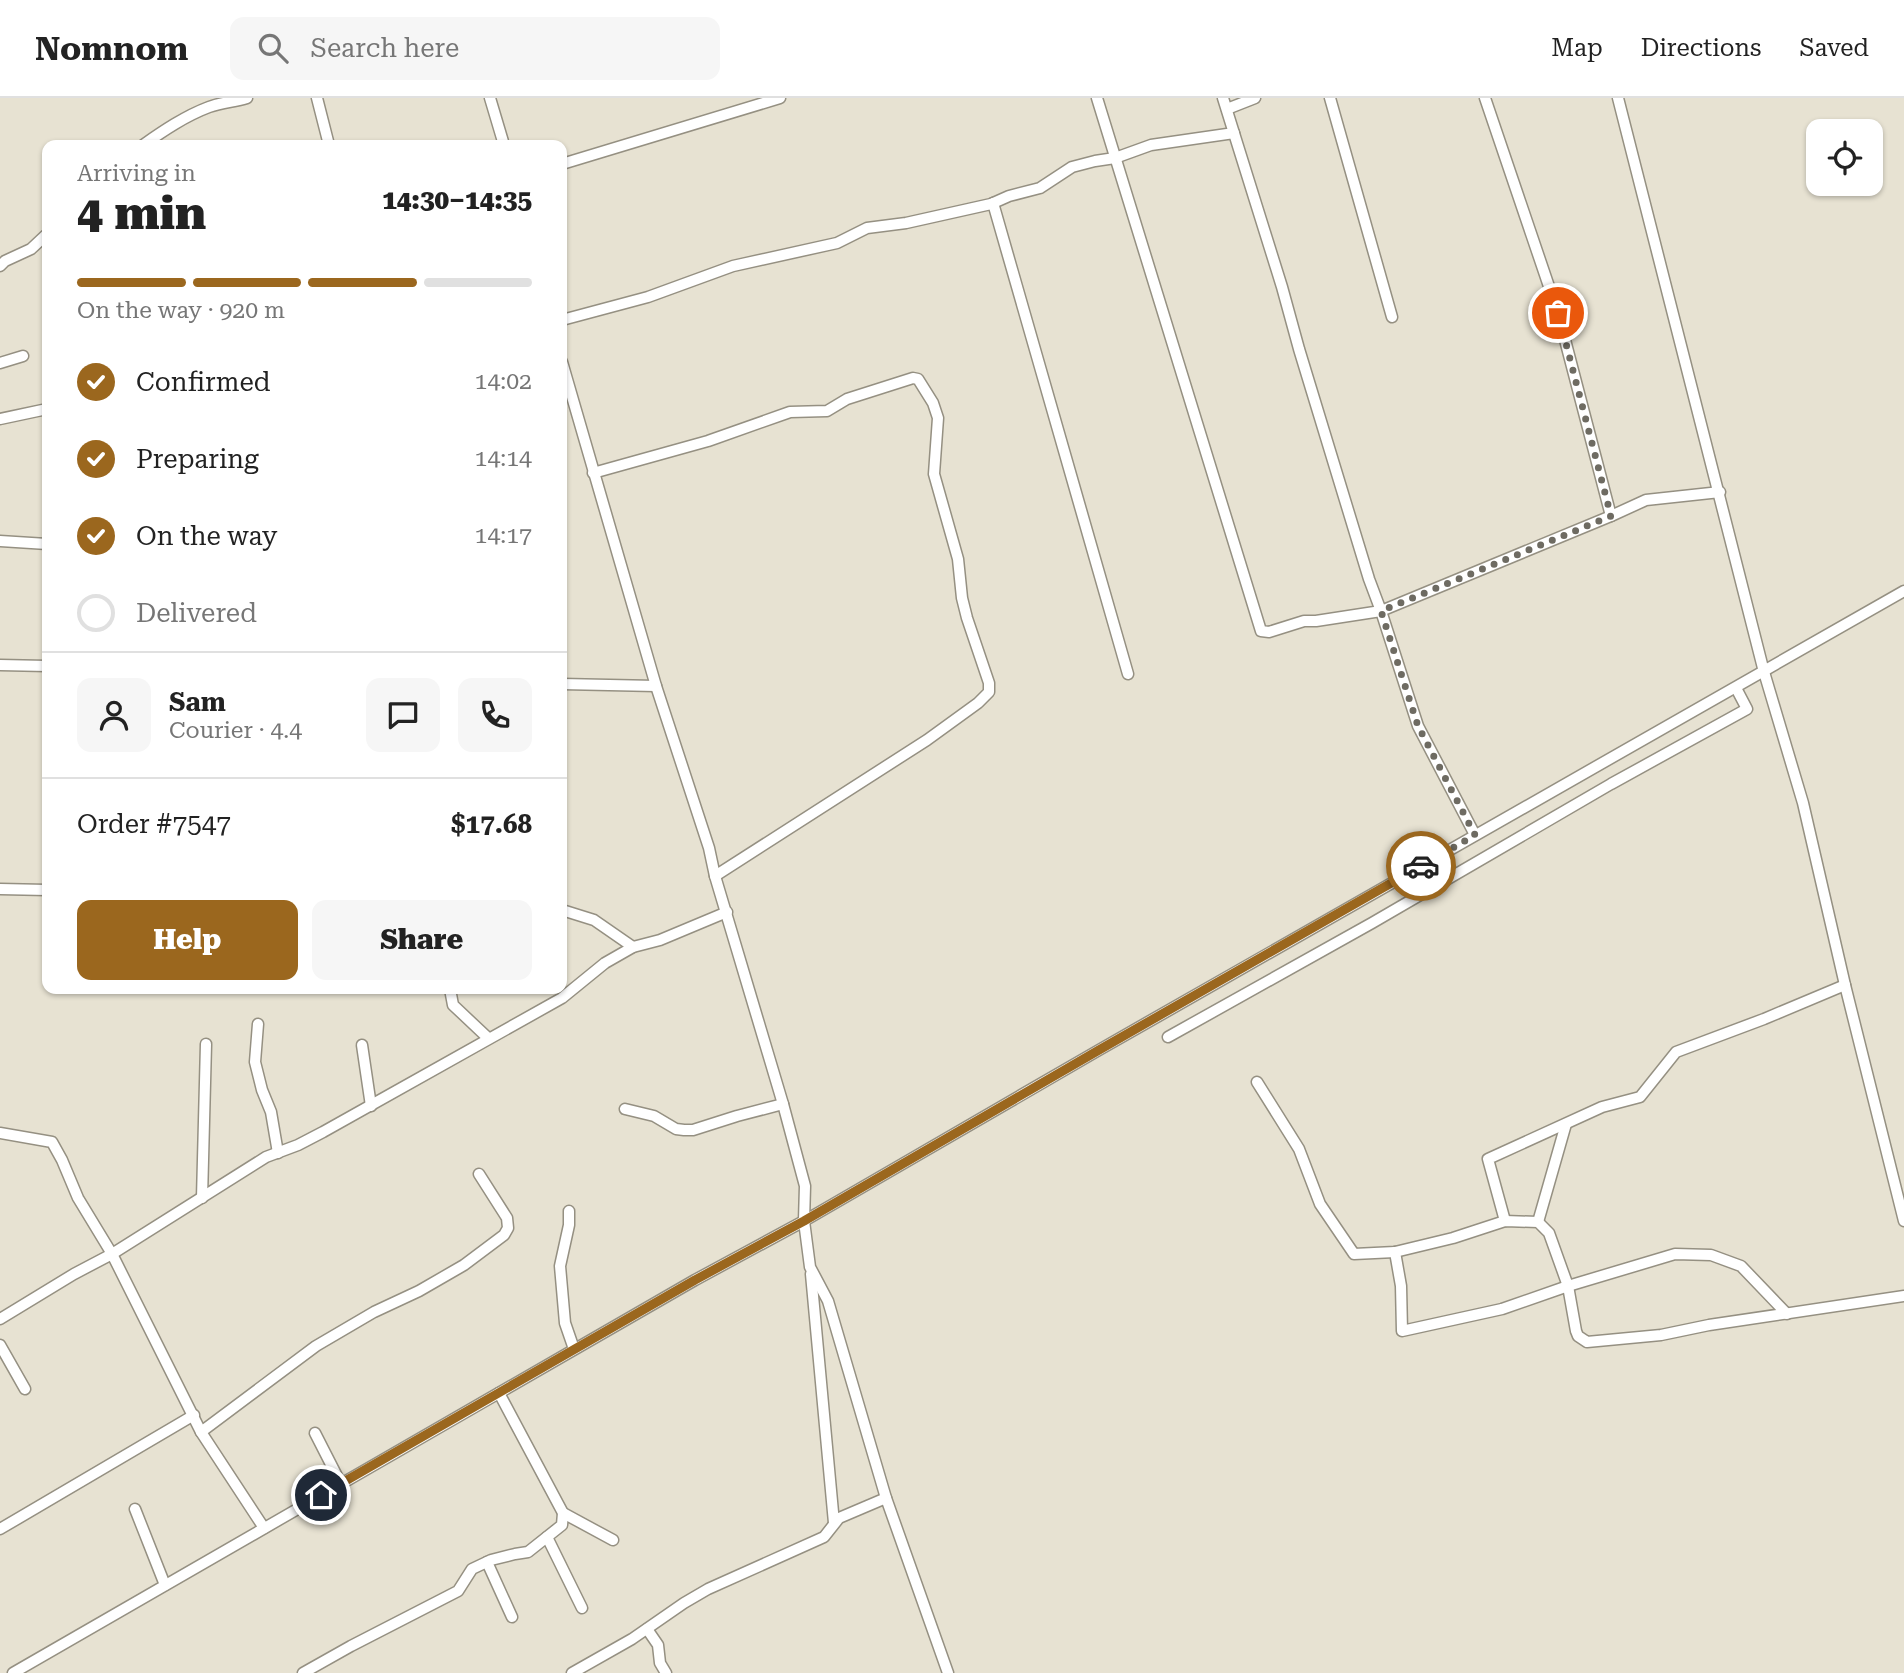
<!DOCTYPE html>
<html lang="en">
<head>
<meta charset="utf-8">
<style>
	:root { --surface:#fff; --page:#f6f6f6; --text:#222; --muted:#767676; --line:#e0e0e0; --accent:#9b671e }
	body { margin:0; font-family:"Roboto Serif",serif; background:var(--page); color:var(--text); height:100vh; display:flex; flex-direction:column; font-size:26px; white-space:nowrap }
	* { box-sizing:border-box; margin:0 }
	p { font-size:23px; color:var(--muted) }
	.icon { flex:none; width:38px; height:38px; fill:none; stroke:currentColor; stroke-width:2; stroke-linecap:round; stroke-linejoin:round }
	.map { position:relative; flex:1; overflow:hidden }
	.panel { position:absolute; left:42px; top:42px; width:525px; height:854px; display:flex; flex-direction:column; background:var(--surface); border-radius:14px; box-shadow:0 2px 5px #0004 }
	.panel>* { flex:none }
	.fabs { position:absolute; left:1806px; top:21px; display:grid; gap:14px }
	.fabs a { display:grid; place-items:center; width:77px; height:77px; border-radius:14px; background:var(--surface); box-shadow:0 2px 5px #0004; font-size:35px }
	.pin { position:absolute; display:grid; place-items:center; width:60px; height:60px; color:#fff; margin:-30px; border:4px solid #fff; border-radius:50%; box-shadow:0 2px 7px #0007 }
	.courier { position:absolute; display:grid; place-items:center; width:70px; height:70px; margin:-35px; border:5px solid #9b671e; border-radius:50%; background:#fff; color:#222; box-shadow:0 2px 9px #0007 }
	.head em { font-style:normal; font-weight:800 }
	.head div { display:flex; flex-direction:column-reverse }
	.head { display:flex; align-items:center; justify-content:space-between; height:119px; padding:0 35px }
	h1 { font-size:46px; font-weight:800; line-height:52px }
	.bar { display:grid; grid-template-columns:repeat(4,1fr); gap:10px 7px; align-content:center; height:84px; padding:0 35px }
	.bar i { height:9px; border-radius:5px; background:var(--line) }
	.bar .active { background:var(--accent) }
	.bar p { grid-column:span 4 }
	.line { display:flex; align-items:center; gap:18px; padding:0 35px; border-top:2px solid var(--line) }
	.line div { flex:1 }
	.round { display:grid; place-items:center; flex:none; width:74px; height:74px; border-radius:14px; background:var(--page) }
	ol { padding:0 35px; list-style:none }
	li { display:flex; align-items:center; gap:21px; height:77px }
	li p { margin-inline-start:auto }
	li .icon { padding:7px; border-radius:50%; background:var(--accent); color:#fff; stroke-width:4 }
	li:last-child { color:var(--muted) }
	li i { width:38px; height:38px; border:4px solid var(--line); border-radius:50% }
	.button { display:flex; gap:14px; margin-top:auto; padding:14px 35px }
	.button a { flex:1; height:80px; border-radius:14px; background:var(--accent); color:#fff; font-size:28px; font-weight:800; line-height:80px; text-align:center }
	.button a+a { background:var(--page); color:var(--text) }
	header { display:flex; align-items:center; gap:42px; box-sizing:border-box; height:98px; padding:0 35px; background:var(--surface); border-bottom:2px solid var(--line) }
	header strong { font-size:33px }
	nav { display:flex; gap:38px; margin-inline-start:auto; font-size:24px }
	.search { width:490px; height:63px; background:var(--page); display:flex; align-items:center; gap:18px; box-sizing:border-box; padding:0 24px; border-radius:14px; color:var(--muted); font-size:26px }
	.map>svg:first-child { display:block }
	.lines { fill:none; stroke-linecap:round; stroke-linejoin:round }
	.minor-casing { stroke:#959082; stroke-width:13 }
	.minor { stroke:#fff; stroke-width:10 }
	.done { stroke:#6e6b62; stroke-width:7; stroke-dasharray:0 12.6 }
	.route { stroke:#9b671e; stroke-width:9 }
</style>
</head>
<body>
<header>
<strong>Nomnom</strong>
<div class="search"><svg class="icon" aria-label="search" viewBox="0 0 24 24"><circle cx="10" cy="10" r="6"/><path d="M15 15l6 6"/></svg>Search here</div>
<nav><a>Map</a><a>Directions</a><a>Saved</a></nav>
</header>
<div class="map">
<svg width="1904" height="1575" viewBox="0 0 1904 1575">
	<rect width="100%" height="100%" fill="#e7e2d2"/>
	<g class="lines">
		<defs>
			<g id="minor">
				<polyline points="317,0 329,47"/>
				<polyline points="490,0 504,47"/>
				<polyline points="1097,0 1261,533 1269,534 1304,523 1316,523 1381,513 1611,418 1646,402 1720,394"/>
				<polyline points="1223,0 1282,189 1299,251 1369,481 1381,513 1418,628 1475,737"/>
				<polyline points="1330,0 1392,219"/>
				<polyline points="1485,0 1558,215 1611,418"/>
				<polyline points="1618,0 1764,574 1803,705 1845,887 1904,1123"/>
				<polyline points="1227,11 1255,0"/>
				<path d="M143,47C163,33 185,18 209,9C222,4 234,4 247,0"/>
				<polyline points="562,66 780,0"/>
				<polyline points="993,105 1128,576"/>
				<polyline points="0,168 5,163 31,151 47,136"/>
				<polyline points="562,222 648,199 733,168 837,145 867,130 906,125 991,106 1009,98 1040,90 1072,69 1095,63 1115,60 1151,47 1234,35"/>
				<polyline points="562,264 656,588 709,750 715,778 783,1006 805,1088 804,1123 810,1169 828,1203 886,1400 948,1575"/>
				<polyline points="0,265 23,258"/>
				<polyline points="0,321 47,311"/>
				<polyline points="593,375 708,343 790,314 827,313 847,301 913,280 918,281 933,305 938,320 934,376 958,461 962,500 967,520 989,585 989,594 978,605 927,642 715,778"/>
				<polyline points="0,443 47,446"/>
				<polyline points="0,567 47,568"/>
				<polyline points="562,586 656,588"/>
				<polyline points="0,791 47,792"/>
				<polyline points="562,812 594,822 633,849"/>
				<polyline points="450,891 453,907 488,940"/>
				<polyline points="258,926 255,964 262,992 271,1014 278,1055"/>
				<polyline points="1168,939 1372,825 1611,686 1747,611 1736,590"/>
				<polyline points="362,947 371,1008"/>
				<polyline points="1257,984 1299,1051 1320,1106 1354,1156 1395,1154 1453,1140 1505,1123 1538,1124 1549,1135 1568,1188 1576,1233 1578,1238 1587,1244 1661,1237 1709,1227 1904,1198"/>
				<polyline points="625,1011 654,1018 676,1031 684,1032 693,1032 737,1018 783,1006"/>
				<polyline points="0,1035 52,1044 62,1062 78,1100 112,1156 201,1334 264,1430"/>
				<polyline points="202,1100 206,946"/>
				<polyline points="569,1113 569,1127 560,1168 565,1225 574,1251"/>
				<polyline points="1505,1123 1488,1061 1602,1009 1640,999 1676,954 1764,921 1845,887"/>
				<polyline points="1538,1124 1566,1026"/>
				<polyline points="1395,1154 1401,1188 1402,1233 1502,1211 1568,1188 1675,1156 1711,1157 1741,1168 1787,1216"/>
				<polyline points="811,1176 834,1425"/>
				<polyline points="0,1221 74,1176 112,1156 266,1059 298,1047 323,1034 562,900 605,865 633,849 660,842 727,814"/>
				<polyline points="0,1247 25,1291"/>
				<polyline points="201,1334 316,1248 374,1214 419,1193 464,1167 504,1137 508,1130 507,1120 479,1076"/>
				<polyline points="315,1335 341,1386"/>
				<polyline points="135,1411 165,1487"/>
				<polyline points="563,1415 613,1442"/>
				<polyline points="0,1431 194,1317"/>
				<polyline points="547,1439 582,1510"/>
				<polyline points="487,1464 512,1519"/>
				<polyline points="647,1531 658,1547 660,1565 666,1575"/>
				<polyline points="13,1575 695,1182 804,1123 1099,952 1904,493"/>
				<polyline points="303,1575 351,1548 458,1493 472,1471 491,1462 515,1456 528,1454 562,1427 563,1415 499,1295"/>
				<polyline points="572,1575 632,1541 684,1505 708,1491 824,1439 839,1420 886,1400"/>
			</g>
		</defs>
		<!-- minor casing -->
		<use href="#minor" class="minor-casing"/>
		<!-- minor -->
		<use href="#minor" class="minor"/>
	</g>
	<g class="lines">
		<!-- done -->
		<polyline class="done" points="1421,768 1475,737 1418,628 1381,513 1611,418 1558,215"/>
		<!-- route -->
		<polyline class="route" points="321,1397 695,1182 804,1123 1099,952 1421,768"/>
	</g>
</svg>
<div class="fabs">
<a><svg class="icon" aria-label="locate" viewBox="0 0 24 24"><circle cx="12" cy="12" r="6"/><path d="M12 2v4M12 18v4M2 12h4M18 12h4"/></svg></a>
</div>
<div class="pin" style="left:1558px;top:215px;background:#ea580c"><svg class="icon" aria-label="bag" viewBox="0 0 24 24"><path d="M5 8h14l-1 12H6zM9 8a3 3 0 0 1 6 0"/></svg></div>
<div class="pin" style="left:321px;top:1397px;background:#1f2937"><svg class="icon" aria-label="home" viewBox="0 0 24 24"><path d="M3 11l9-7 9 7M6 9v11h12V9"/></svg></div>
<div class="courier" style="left:1421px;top:768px"><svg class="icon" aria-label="car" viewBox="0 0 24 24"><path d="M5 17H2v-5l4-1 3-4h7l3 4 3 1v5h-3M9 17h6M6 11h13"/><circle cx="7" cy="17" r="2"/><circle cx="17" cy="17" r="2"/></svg></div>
<section class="panel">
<div class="head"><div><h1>4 min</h1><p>Arriving in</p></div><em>14:30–14:35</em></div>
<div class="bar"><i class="active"></i><i class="active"></i><i class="active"></i><i></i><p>On the way · 920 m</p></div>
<ol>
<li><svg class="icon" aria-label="check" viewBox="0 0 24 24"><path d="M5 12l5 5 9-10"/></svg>Confirmed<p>14:02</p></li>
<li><svg class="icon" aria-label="check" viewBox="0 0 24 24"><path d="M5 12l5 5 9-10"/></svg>Preparing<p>14:14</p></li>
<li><svg class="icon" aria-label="check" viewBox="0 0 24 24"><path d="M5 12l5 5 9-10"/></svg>On the way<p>14:17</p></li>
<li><i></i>Delivered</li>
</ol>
<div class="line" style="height:126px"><a class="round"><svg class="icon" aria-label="person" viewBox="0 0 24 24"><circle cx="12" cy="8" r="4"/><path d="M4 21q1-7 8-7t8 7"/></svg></a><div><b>Sam</b><p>Courier · 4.4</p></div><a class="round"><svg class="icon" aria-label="chat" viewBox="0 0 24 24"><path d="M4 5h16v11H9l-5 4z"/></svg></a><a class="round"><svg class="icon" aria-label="phone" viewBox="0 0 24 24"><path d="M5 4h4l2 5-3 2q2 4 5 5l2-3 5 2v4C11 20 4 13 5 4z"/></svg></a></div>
<div class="line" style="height:91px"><div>Order #7547</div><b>$17.68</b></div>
<div class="button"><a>Help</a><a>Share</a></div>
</section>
</div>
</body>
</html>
